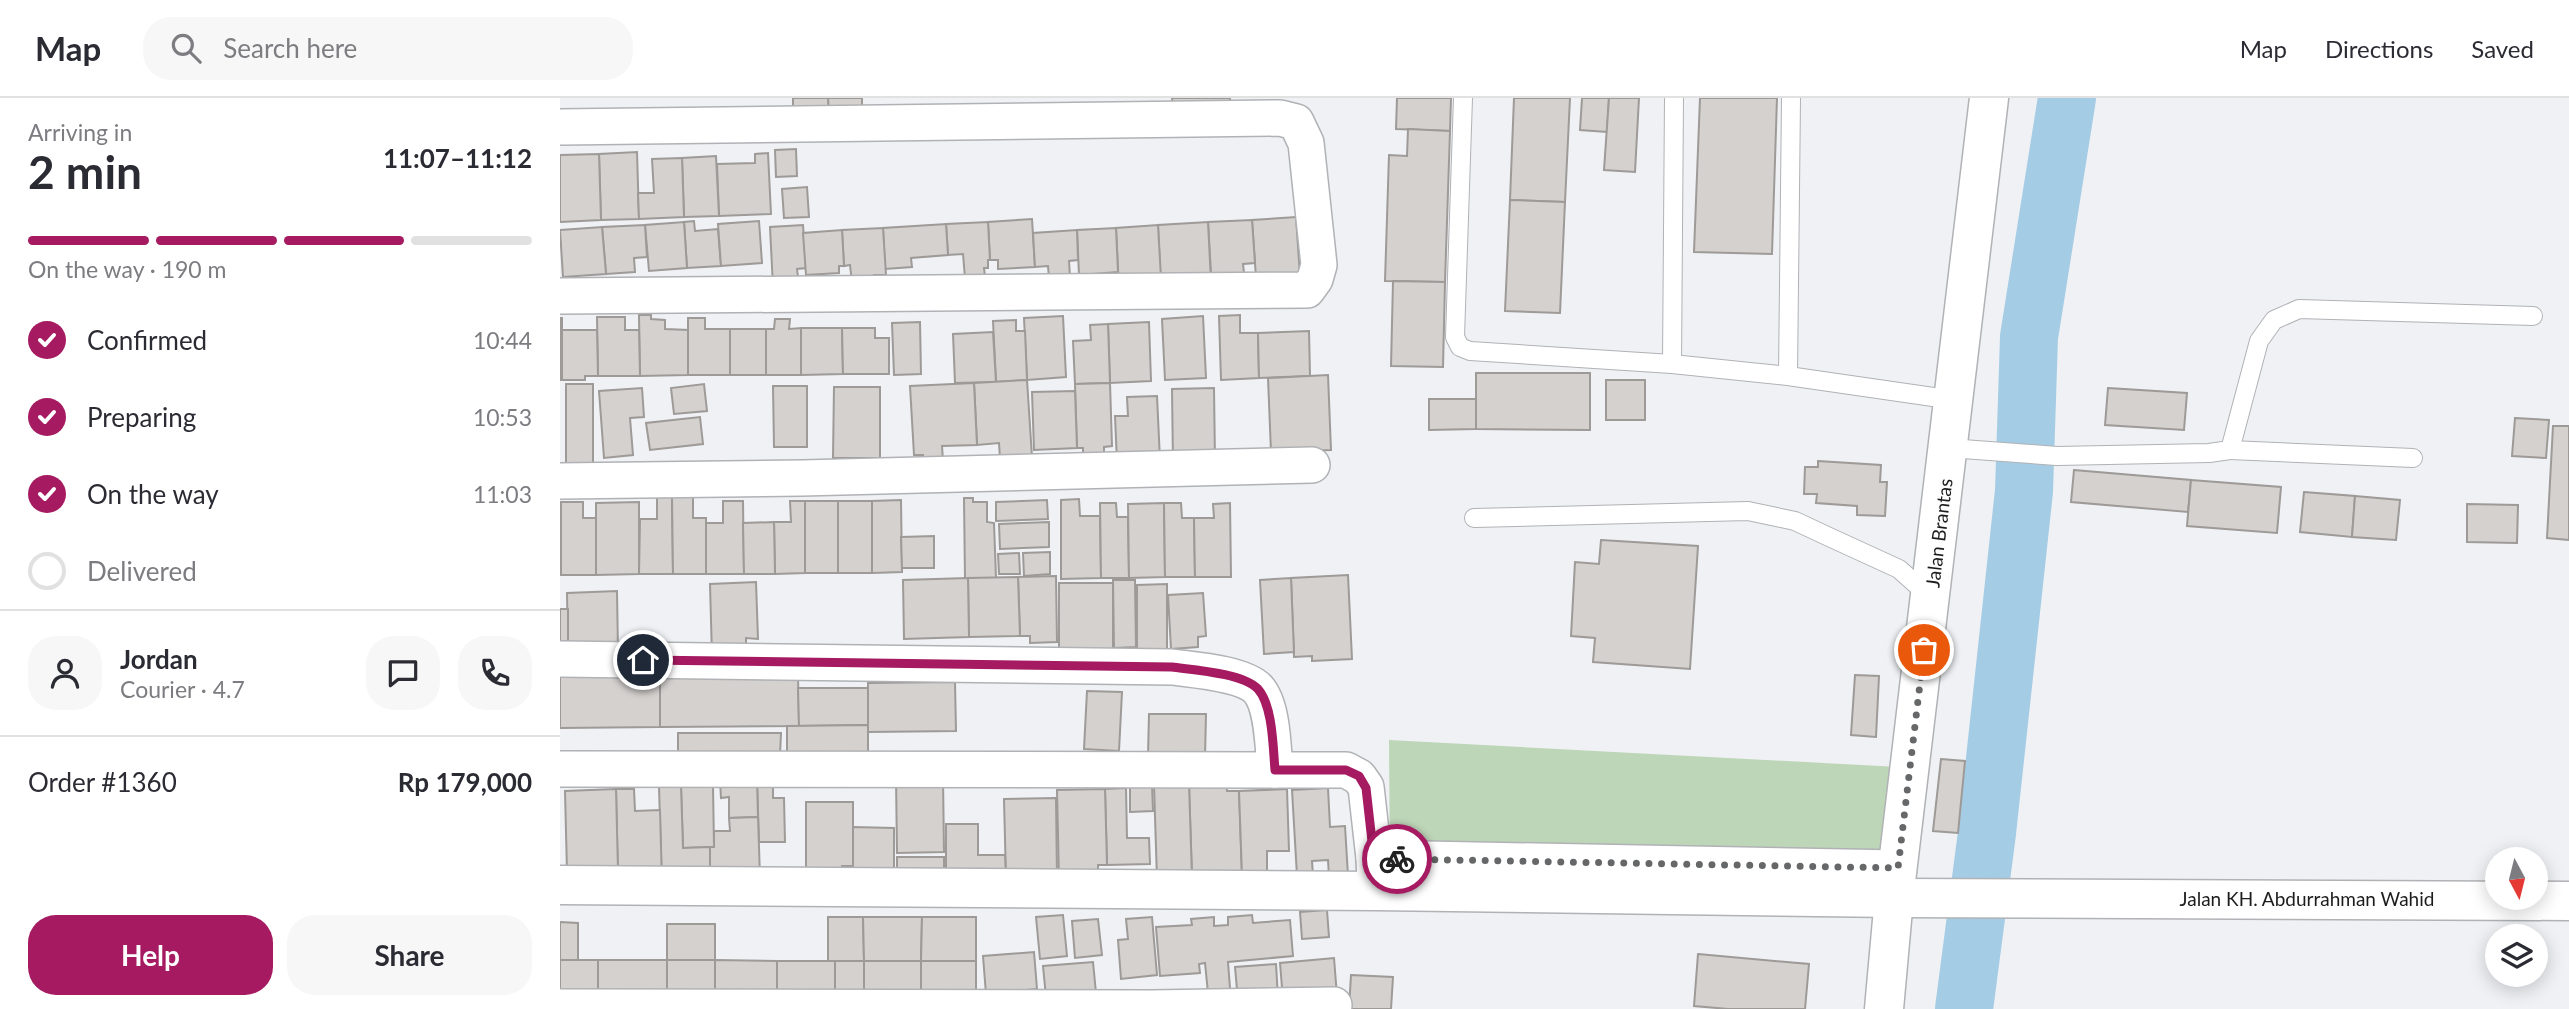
<!DOCTYPE html>
<html lang="en">
<head>
<meta charset="utf-8">
<style>
	:root { --surface:#fff; --page:#f7f7f7; --text:#2b2b33; --muted:#7c7c81; --line:#e1e1e2; --accent:#a51a61 }
	body { margin:0; font-family:Lato,sans-serif; background:var(--page); color:var(--text); height:100vh; display:flex; flex-direction:column; font-size:26px; white-space:nowrap }
	* { box-sizing:border-box; margin:0 }
	p { font-size:23px; color:var(--muted) }
	.icon { flex:none; width:38px; height:38px; fill:none; stroke:currentColor; stroke-width:2; stroke-linecap:round; stroke-linejoin:round }
	.map { position:relative; flex:1; overflow:hidden }
	.details { display:flex; flex-direction:column; background:var(--surface); width:560px }
	.details>* { flex:none }
	.needle { width:46px; rotate:173deg }
	.buttons { position:absolute; left:1925px; top:749px; display:grid; gap:14px }
	.buttons a { display:grid; place-items:center; width:63px; height:63px; border-radius:50%; background:var(--surface); box-shadow:0 4px 18px #0003; font-size:35px }
	.pin { position:absolute; display:grid; place-items:center; width:60px; height:60px; color:#fff; margin:-30px; border:4px solid #fff; border-radius:50%; box-shadow:0 2px 7px #0007 }
	.courier { position:absolute; display:grid; place-items:center; width:70px; height:70px; margin:-35px; border:5px solid #a51a61; border-radius:50%; background:#fff; color:#222; box-shadow:0 2px 9px #0007 }
	.overview em { font-style:normal; font-weight:700 }
	.overview div { display:flex; flex-direction:column-reverse }
	.overview { display:flex; align-items:center; justify-content:space-between; height:119px; padding:0 28px }
	h1 { font-size:46px; font-weight:700; line-height:52px }
	.bar { display:grid; grid-template-columns:repeat(4,1fr); gap:10px 7px; align-content:center; height:84px; padding:0 28px }
	.bar i { height:9px; border-radius:5px; background:var(--line) }
	.bar .active { background:var(--accent) }
	.bar p { grid-column:span 4 }
	.line { display:flex; align-items:center; gap:18px; padding:0 28px; border-top:2px solid var(--line) }
	.line div { flex:1 }
	.round { display:grid; place-items:center; flex:none; width:74px; height:74px; border-radius:28px; background:var(--page) }
	ol { padding:0 28px; list-style:none }
	li { display:flex; align-items:center; gap:21px; height:77px }
	li p { margin-inline-start:auto }
	li .icon { padding:7px; border-radius:50%; background:var(--accent); color:#fff; stroke-width:4 }
	li:last-child { color:var(--muted) }
	li i { width:38px; height:38px; border:4px solid var(--line); border-radius:50% }
	.button { display:flex; gap:14px; margin-top:auto; padding:14px 28px }
	.button a { flex:1; height:80px; border-radius:28px; background:var(--accent); color:#fff; font-size:28px; font-weight:700; line-height:80px; text-align:center }
	.button a+a { background:var(--page); color:var(--text) }
	header { display:flex; align-items:center; gap:42px; box-sizing:border-box; height:98px; padding:0 35px; background:var(--surface); border-bottom:2px solid var(--line) }
	header strong { font-size:33px }
	nav { display:flex; gap:38px; margin-inline-start:auto; font-size:24px }
	.search { width:490px; height:63px; background:var(--page); display:flex; align-items:center; gap:18px; box-sizing:border-box; padding:0 24px; border-radius:28px; color:var(--muted); font-size:26px }
	main { display:flex; flex:1; min-height:0 }
	.map>svg:first-child { display:block }
	.green { fill:#bed6b8 }
	.lines { fill:none; stroke-linecap:round; stroke-linejoin:round }
	.river { stroke:#a5cce5; stroke-width:58 }
	.building { fill:#d5d1cf; stroke:#9d9a98; stroke-width:2 }
	.lane-casing { stroke:#b0b2b5; stroke-width:20 }
	.street-casing { stroke:#b0b2b5; stroke-width:38 }
	.secondary-casing { stroke:#b0b2b5; stroke-width:41 }
	.lane { stroke:#fff; stroke-width:18 }
	.street { stroke:#fff; stroke-width:35 }
	.secondary { stroke:#fff; stroke-width:38 }
	.done { stroke:#666768; stroke-width:7; stroke-dasharray:0 12.6 }
	.route { stroke:#a51a61; stroke-width:9 }
	.labels { text-anchor:middle; stroke-width:5; stroke-linejoin:round; paint-order:stroke }
	.street-label { font-size:19px; fill:#1c1c1d; stroke:#fefeff }
</style>
</head>
<body>
<header>
<strong>Map</strong>
<div class="search"><svg class="icon" aria-label="search" viewBox="0 0 24 24"><circle cx="10" cy="10" r="6"/><path d="M15 15l6 6"/></svg>Search here</div>
<nav><a>Map</a><a>Directions</a><a>Saved</a></nav>
</header>
<main>
<section class="details">
<div class="overview"><div><h1>2 min</h1><p>Arriving in</p></div><em>11:07–11:12</em></div>
<div class="bar"><i class="active"></i><i class="active"></i><i class="active"></i><i></i><p>On the way · 190 m</p></div>
<ol>
<li><svg class="icon" aria-label="check" viewBox="0 0 24 24"><path d="M5 12l5 5 9-10"/></svg>Confirmed<p>10:44</p></li>
<li><svg class="icon" aria-label="check" viewBox="0 0 24 24"><path d="M5 12l5 5 9-10"/></svg>Preparing<p>10:53</p></li>
<li><svg class="icon" aria-label="check" viewBox="0 0 24 24"><path d="M5 12l5 5 9-10"/></svg>On the way<p>11:03</p></li>
<li><i></i>Delivered</li>
</ol>
<div class="line" style="height:126px"><a class="round"><svg class="icon" aria-label="person" viewBox="0 0 24 24"><circle cx="12" cy="8" r="4"/><path d="M4 21q1-7 8-7t8 7"/></svg></a><div><b>Jordan</b><p>Courier · 4.7</p></div><a class="round"><svg class="icon" aria-label="chat" viewBox="0 0 24 24"><path d="M4 5h16v11H9l-5 4z"/></svg></a><a class="round"><svg class="icon" aria-label="phone" viewBox="0 0 24 24"><path d="M5 4h4l2 5-3 2q2 4 5 5l2-3 5 2v4C11 20 4 13 5 4z"/></svg></a></div>
<div class="line" style="height:91px"><div>Order #1360</div><b>Rp 179,000</b></div>
<div class="button"><a>Help</a><a>Share</a></div>
</section>
<div class="map">
<svg width="2009" height="911" viewBox="0 0 2009 911">
	<rect width="100%" height="100%" fill="#eff1f4"/>
	<!-- green -->
	<polygon class="green" points="829,642 1339,669 1326,788 830,781"/>
	<g class="lines">
		<!-- river -->
		<polyline class="river" points="1404,911 1427,735 1464,393 1469,239 1507,0"/>
	</g>
	<!-- building -->
	<g class="building">
		<polygon points="233,0 268,0 269,12 233,12"/>
		<polygon points="268,0 302,0 302,11 269,12"/>
		<polygon points="612,0 670,0 670,11 613,13"/>
		<polygon points="837,0 891,0 890,33 836,31"/>
		<polygon points="954,0 1010,0 1005,104 950,102"/>
		<polygon points="1022,0 1049,0 1047,34 1020,32"/>
		<polygon points="1049,0 1079,0 1075,74 1044,72"/>
		<polygon points="1140,0 1217,0 1212,156 1134,154"/>
		<polygon points="848,31 890,33 885,184 825,183 829,57 847,58"/>
		<polygon points="236,51 237,78 216,79 215,52"/>
		<polygon points="77,54 79,121 41,122 39,56"/>
		<polygon points="208,55 211,116 159,118 157,66 195,65 195,56"/>
		<polygon points="39,56 41,122 0,124 0,57"/>
		<polygon points="156,58 159,118 124,119 122,60"/>
		<polygon points="122,60 124,119 79,121 78,95 94,95 92,61"/>
		<polygon points="247,89 249,119 224,120 222,91"/>
		<polygon points="950,102 1005,104 1000,215 945,213"/>
		<polygon points="736,119 741,193 697,194 692,122"/>
		<polygon points="472,121 475,169 438,171 438,162 430,162 428,124"/>
		<polygon points="692,122 695,165 683,166 684,175 668,176 652,193 648,124"/>
		<polygon points="134,123 135,133 158,131 161,168 127,170 124,124"/>
		<polygon points="199,123 202,165 161,168 158,126"/>
		<polygon points="124,124 127,170 89,173 85,127"/>
		<polygon points="428,124 430,162 428,162 428,170 424,170 425,178 405,180 403,156 388,157 386,126"/>
		<polygon points="648,124 651,184 601,191 598,127"/>
		<polygon points="386,126 388,157 351,160 352,169 325,171 323,130"/>
		<polygon points="85,127 87,159 74,160 75,174 46,176 42,129"/>
		<polygon points="243,127 246,170 237,171 239,187 213,189 210,129"/>
		<polygon points="598,127 601,180 559,191 556,130"/>
		<polygon points="42,129 46,176 3,179 0,132"/>
		<polygon points="323,130 326,177 314,177 315,183 292,185 290,167 284,168 282,132"/>
		<polygon points="556,130 558,174 519,177 517,132"/>
		<polygon points="282,132 284,168 279,168 279,175 246,177 243,135"/>
		<polygon points="517,132 518,162 509,163 510,179 489,180 488,168 475,169 473,135"/>
		<polygon points="833,183 885,184 883,269 831,268"/>
		<polygon points="79,217 91,217 91,221 105,222 105,231 129,232 128,277 80,278"/>
		<polygon points="680,217 680,235 698,235 699,280 661,282 659,218"/>
		<polygon points="503,218 506,279 467,282 464,220"/>
		<polygon points="643,218 646,280 605,282 602,221"/>
		<polygon points="37,219 65,219 65,232 79,232 80,278 38,278"/>
		<rect x="0" y="220" width="2" height="62"/>
		<polygon points="128,220 145,220 145,231 170,231 170,277 128,277"/>
		<polygon points="215,221 230,221 229,231 241,230 241,277 206,277 206,231 214,231"/>
		<polygon points="456,222 456,233 465,233 467,282 436,284 433,223"/>
		<polygon points="360,224 361,276 334,277 332,225"/>
		<polygon points="589,224 591,283 550,285 548,226"/>
		<polygon points="548,226 550,285 515,286 513,243 531,242 530,227"/>
		<polygon points="241,230 282,230 283,276 241,277"/>
		<polygon points="282,230 315,230 315,240 329,240 329,276 283,276"/>
		<rect x="170" y="231" width="36" height="46"/>
		<polygon points="2,232 37,232 38,278 25,278 25,282 2,282"/>
		<polygon points="749,233 750,278 699,280 698,235"/>
		<polygon points="433,234 436,284 395,285 393,236"/>
		<polygon points="916,275 1030,275 1030,332 916,331"/>
		<polygon points="768,277 771,352 711,354 708,280"/>
		<polygon points="467,282 472,359 440,361 439,345 417,347 414,285"/>
		<rect x="1046" y="282" width="39" height="40"/>
		<polygon points="414,285 417,347 382,348 383,363 364,365 363,357 354,357 350,288"/>
		<polygon points="550,285 552,348 544,349 544,358 523,359 523,350 517,350 515,286"/>
		<rect x="6" y="286" width="27" height="81"/>
		<polygon points="144,286 147,313 114,316 111,290"/>
		<polygon points="213,288 247,288 247,349 214,349"/>
		<polygon points="274,289 320,289 320,360 273,360"/>
		<polygon points="82,290 84,319 70,320 73,357 44,360 39,293"/>
		<polygon points="654,290 655,364 613,365 612,291"/>
		<polygon points="1548,290 1627,295 1624,332 1545,327"/>
		<polygon points="515,293 517,350 474,352 472,294"/>
		<polygon points="597,298 600,362 557,364 555,318 568,318 567,299"/>
		<polygon points="869,301 916,301 916,331 869,332"/>
		<polygon points="140,319 143,346 90,352 86,325"/>
		<polygon points="1955,320 1989,322 1986,360 1952,358"/>
		<polygon points="1993,328 2009,328 2009,442 1987,440"/>
		<polygon points="1258,363 1321,367 1320,384 1327,384 1325,418 1297,417 1297,408 1256,405 1257,396 1244,396 1245,369 1258,369"/>
		<polygon points="1514,372 1631,382 1628,414 1511,404"/>
		<polygon points="1631,382 1721,389 1717,435 1627,428"/>
		<polygon points="1744,394 1795,398 1792,439 1740,434"/>
		<polygon points="97,398 112,399 113,476 79,476 80,421 97,421"/>
		<polygon points="133,398 133,420 146,420 146,476 113,476 112,399"/>
		<polygon points="1795,398 1840,402 1836,442 1792,439"/>
		<polygon points="404,400 413,400 413,404 427,404 427,424 434,425 436,480 405,481"/>
		<polygon points="519,401 520,418 540,418 541,480 501,481 501,402"/>
		<polygon points="341,402 342,474 312,475 312,403"/>
		<polygon points="487,402 488,421 436,423 436,404"/>
		<polygon points="163,403 183,403 184,476 146,476 146,425 163,425"/>
		<polygon points="230,403 245,403 245,475 215,476 214,424 231,424"/>
		<rect x="245" y="403" width="33" height="72"/>
		<rect x="278" y="403" width="34" height="72"/>
		<polygon points="1,404 23,404 23,420 36,420 36,477 1,477"/>
		<polygon points="79,404 79,476 36,477 36,405"/>
		<polygon points="540,405 556,405 557,419 568,419 569,480 541,480"/>
		<polygon points="604,405 605,479 569,480 568,406"/>
		<polygon points="604,405 621,405 622,420 634,420 635,479 605,479"/>
		<polygon points="670,405 671,479 635,479 634,420 654,420 653,406"/>
		<polygon points="1907,406 1958,407 1957,445 1907,444"/>
		<polygon points="214,424 215,476 184,476 183,425"/>
		<polygon points="489,424 489,449 440,451 439,426"/>
		<polygon points="374,438 374,470 342,470 341,439"/>
		<polygon points="1041,442 1138,448 1130,571 1033,564 1035,540 1011,538 1015,464 1039,466"/>
		<polygon points="490,454 490,476 464,478 463,455"/>
		<polygon points="459,455 460,476 439,476 438,456"/>
		<polygon points="788,477 792,561 752,563 752,558 734,559 731,480"/>
		<polygon points="496,478 497,544 470,545 470,538 460,538 458,479"/>
		<polygon points="458,479 460,538 409,539 408,480"/>
		<polygon points="408,480 409,539 344,541 343,482"/>
		<polygon points="731,480 734,554 704,556 700,482"/>
		<polygon points="553,482 575,482 576,549 554,550"/>
		<polygon points="196,484 198,541 186,540 186,551 152,559 150,486"/>
		<polygon points="499,485 553,485 553,553 499,552"/>
		<polygon points="607,486 607,554 577,555 577,487"/>
		<polygon points="57,493 58,554 8,555 7,495"/>
		<polygon points="643,495 646,538 638,539 638,549 611,551 608,497"/>
		<rect x="0" y="511" width="8" height="44"/>
		<polygon points="238,576 239,628 100,629 100,577"/>
		<polygon points="100,577 100,629 0,630 0,578"/>
		<polygon points="1295,577 1319,578 1316,639 1291,637"/>
		<polygon points="395,584 396,633 308,634 308,585"/>
		<polygon points="238,590 308,590 308,627 239,628"/>
		<polygon points="527,593 562,594 559,653 524,651"/>
		<polygon points="589,616 646,616 645,659 588,658"/>
		<polygon points="308,627 308,664 227,665 227,628"/>
		<polygon points="118,635 221,635 220,657 118,658"/>
		<polygon points="1381,661 1405,663 1398,735 1373,733"/>
		<polygon points="383,679 384,754 337,755 336,680"/>
		<polygon points="213,681 213,700 224,700 225,744 199,744 197,682"/>
		<polygon points="160,682 197,682 198,719 169,720 169,699 161,700"/>
		<polygon points="666,684 667,693 679,693 682,778 632,780 629,686"/>
		<polygon points="629,686 632,780 597,781 594,687"/>
		<polygon points="570,687 592,687 593,713 570,714"/>
		<polygon points="121,688 153,688 154,749 123,750"/>
		<polygon points="121,688 123,750 150,749 150,785 102,787 99,689"/>
		<polygon points="566,690 567,740 589,740 590,766 547,767 545,691"/>
		<polygon points="768,690 770,729 785,728 788,778 769,779 768,762 752,763 753,778 737,778 732,692"/>
		<polygon points="56,691 74,691 75,713 100,712 102,787 58,782"/>
		<polygon points="56,691 58,773 7,774 5,693"/>
		<polygon points="545,691 547,767 538,767 538,782 499,782 497,692"/>
		<polygon points="727,691 729,753 707,753 707,777 682,778 679,693"/>
		<polygon points="496,700 497,780 446,781 444,701"/>
		<polygon points="246,704 293,704 293,768 282,768 282,784 246,784"/>
		<polygon points="198,719 200,779 150,781 150,749 154,749 154,733 170,733 169,720"/>
		<polygon points="386,726 418,726 418,757 445,757 446,781 386,781"/>
		<polygon points="293,729 334,730 334,783 293,782"/>
		<rect x="337" y="759" width="47" height="23"/>
		<polygon points="767,812 769,839 742,841 740,814"/>
		<polygon points="503,817 507,858 480,861 476,819"/>
		<polygon points="692,817 693,825 730,822 733,858 668,864 671,903 649,905 645,865 639,866 640,875 600,878 596,829 632,827 631,821 654,819 654,828 668,827 668,819"/>
		<polygon points="268,819 303,819 304,863 268,863"/>
		<polygon points="303,819 362,819 361,863 304,863"/>
		<polygon points="362,819 416,819 416,863 361,863"/>
		<polygon points="592,819 597,877 561,881 558,842 568,841 566,821"/>
		<polygon points="538,821 542,857 515,860 512,823"/>
		<polygon points="0,824 18,825 18,862 0,862"/>
		<rect x="107" y="826" width="48" height="36"/>
		<polygon points="474,854 477,891 426,896 423,858"/>
		<polygon points="1138,856 1249,866 1245,911 1168,911 1134,908"/>
		<polygon points="774,860 777,898 723,902 720,865"/>
		<rect x="0" y="862" width="38" height="39"/>
		<rect x="38" y="862" width="69" height="39"/>
		<polygon points="107,862 155,862 155,902 107,901"/>
		<polygon points="155,862 217,863 217,902 155,902"/>
		<rect x="217" y="863" width="58" height="39"/>
		<rect x="275" y="863" width="29" height="39"/>
		<rect x="304" y="863" width="57" height="39"/>
		<rect x="361" y="863" width="55" height="39"/>
		<polygon points="533,864 536,895 486,899 483,868"/>
		<polygon points="716,866 718,900 678,903 675,869"/>
		<polygon points="791,877 833,879 831,911 789,911"/>
	</g>
	<g class="lines">
		<defs>
			<g id="lane">
				<polyline points="903,0 895,239 900,249 910,253 1112,266 1228,278 1394,302"/>
				<polyline points="1112,266 1114,0"/>
				<polyline points="1228,278 1231,0"/>
				<polyline points="1389,350 1497,358 1649,355 1670,352 1699,243 1714,222 1739,211 1973,218"/>
				<polyline points="1670,352 1853,360"/>
				<polyline points="914,420 1188,413 1235,423 1267,438 1339,471 1368,497"/>
			</g>
			<g id="street">
				<polyline points="0,29 720,20 736,24 746,45 759,167 755,181 747,192 0,198"/>
				<polyline points="0,383 242,380 752,367"/>
				<path d="M0,561L612,569C634,572 682,575 698,591C713,608 713,650 715,672"/>
				<polyline points="0,671 786,672 799,679 806,689 814,760"/>
				<polyline points="815,782 814,760 1338,770"/>
				<polyline points="0,909 592,910 774,907"/>
			</g>
			<g id="secondary">
				<polyline points="0,787 816,793 1334,800 2009,803"/>
				<polyline points="1324,911 1334,800 1429,0"/>
			</g>
		</defs>
		<!-- lane casing -->
		<use href="#lane" class="lane-casing"/>
		<!-- street casing -->
		<use href="#street" class="street-casing"/>
		<!-- secondary casing -->
		<use href="#secondary" class="secondary-casing"/>
		<!-- lane -->
		<use href="#lane" class="lane"/>
		<!-- street -->
		<use href="#street" class="street"/>
		<!-- secondary -->
		<use href="#secondary" class="secondary"/>
	</g>
	<g class="lines">
		<!-- done -->
		<polyline class="done" points="837,761 1338,770 1364,552"/>
		<!-- route -->
		<path class="route" d="M83,562L612,569C634,572 682,575 698,591C713,608 713,650 715,672H786L799,678L806,690L814,761H837"/>
	</g>
	<g class="labels">
		<!-- street labels -->
		<g class="street-label">
			<text transform="translate(1379 435) rotate(-83)" y="7">Jalan Brantas</text>
			<text x="1747" y="808">Jalan KH. Abdurrahman Wahid</text>
		</g>
	</g>
</svg>
<div class="buttons">
<a><svg class="needle" viewBox="-14 -14 28 28"><path d="M0-13l5 13h-10z" fill="#e53935"/><path d="M0 13l5-13h-10z" fill="#7c7c81"/></svg></a>
<a><svg class="icon" aria-label="layers" viewBox="0 0 24 24"><path d="M12 4l9 5-9 5-9-5zM3 14l9 5 9-5"/></svg></a>
</div>
<div class="pin" style="left:1364px;top:552px;background:#ea580c"><svg class="icon" aria-label="bag" viewBox="0 0 24 24"><path d="M5 8h14l-1 12H6zM9 8a3 3 0 0 1 6 0"/></svg></div>
<div class="pin" style="left:83px;top:562px;background:#1f2937"><svg class="icon" aria-label="home" viewBox="0 0 24 24"><path d="M3 11l9-7 9 7M6 9v11h12V9"/></svg></div>
<div class="courier" style="left:837px;top:761px"><svg class="icon" aria-label="bike" viewBox="0 0 24 24"><circle cx="6" cy="16" r="4"/><circle cx="18" cy="16" r="4"/><path d="M6 16l4-8h5l3 8M10 8l3 8H6M13 5h3"/></svg></div>
</div>
</main>
</body>
</html>
